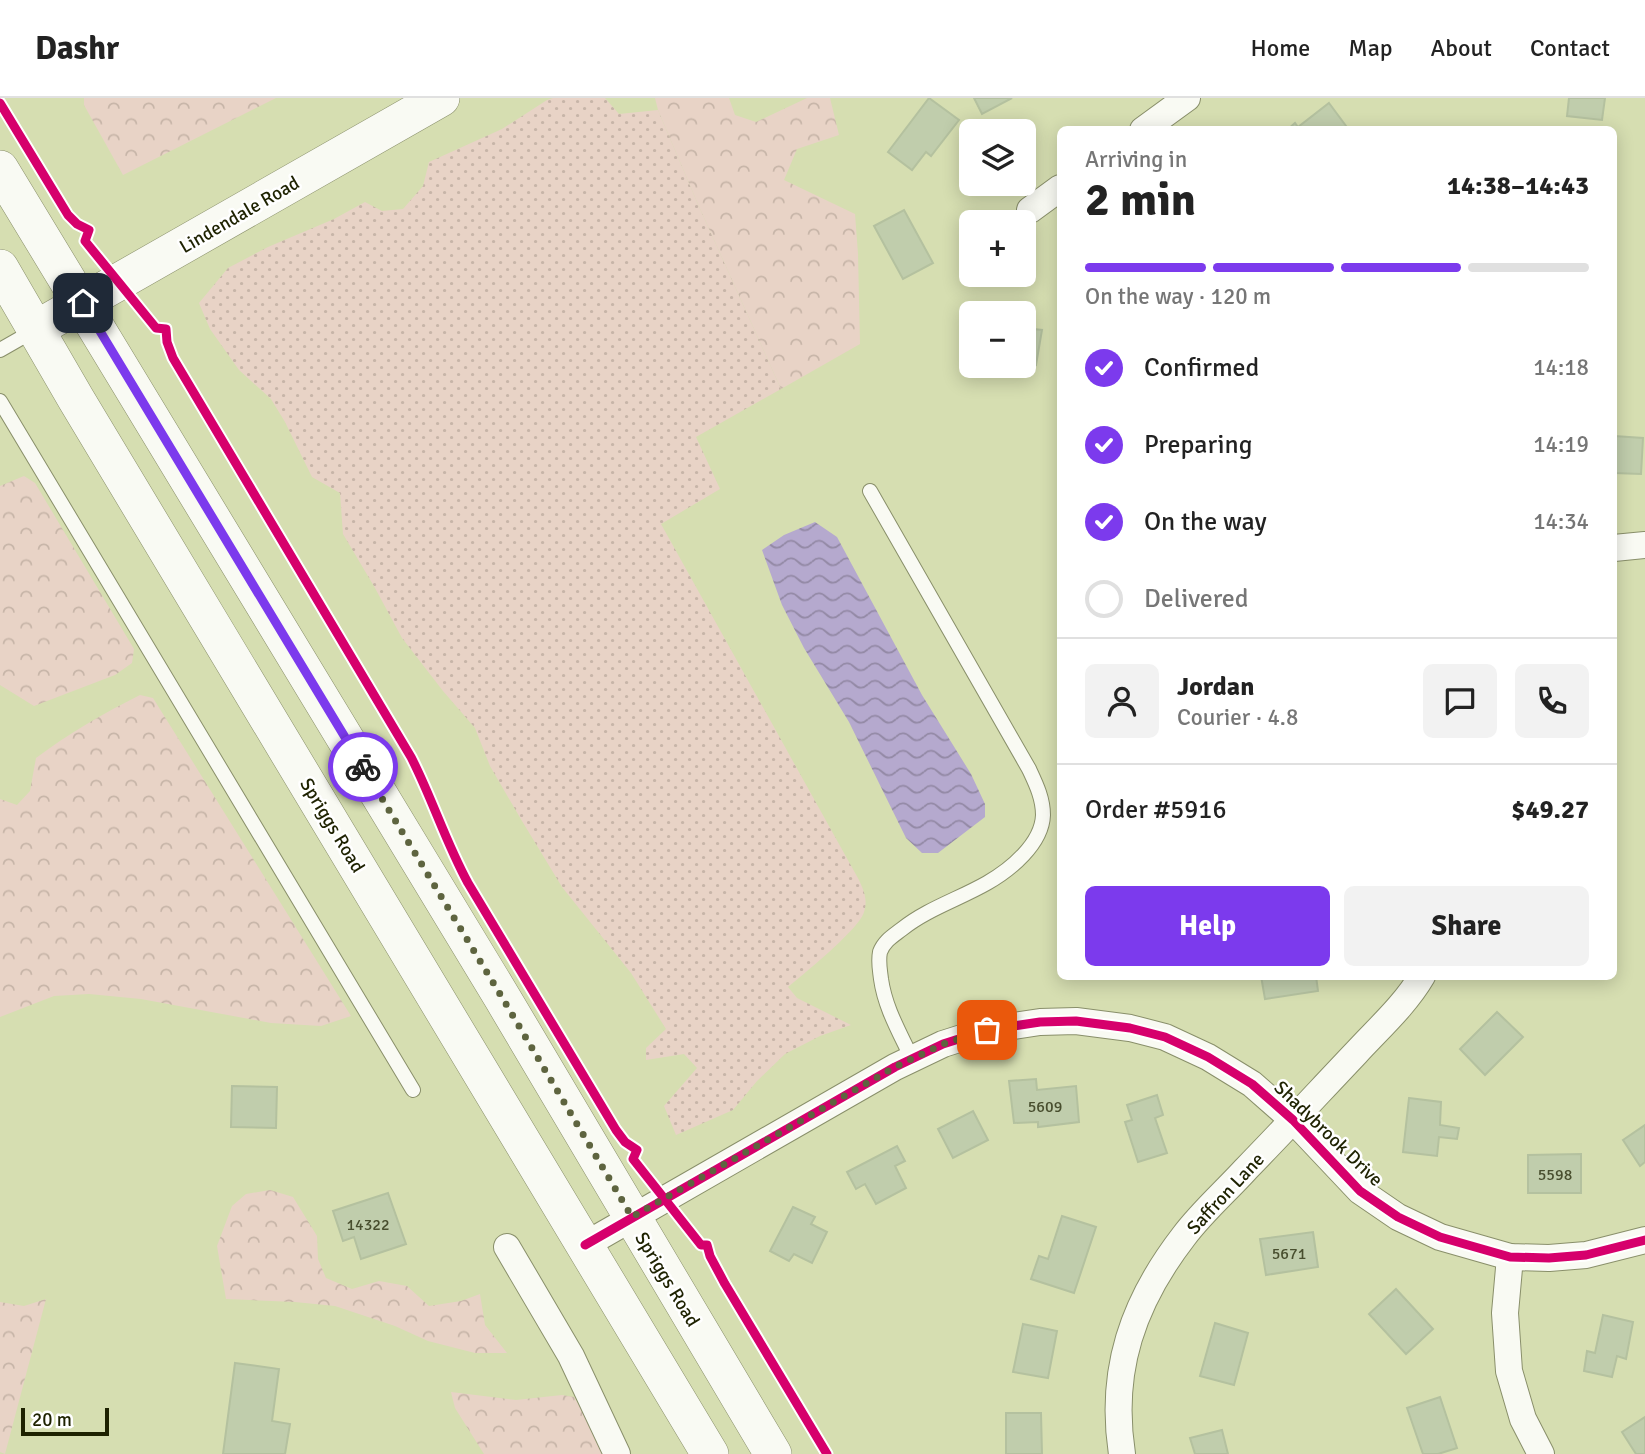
<!DOCTYPE html>
<html lang="en">
<head>
<meta charset="utf-8">
<style>
	:root { --surface:#fff; --page:#f2f2f2; --text:#222; --muted:#767676; --line:#e0e0e0; --accent:#7c3aed }
	body { margin:0; font-family:Signika,sans-serif; background:var(--page); color:var(--text); height:100vh; display:flex; flex-direction:column; font-size:26px; white-space:nowrap }
	* { box-sizing:border-box; margin:0 }
	p { font-size:23px; color:var(--muted) }
	.icon { flex:none; width:38px; height:38px; fill:none; stroke:currentColor; stroke-width:2; stroke-linecap:round; stroke-linejoin:round }
	.map { position:relative; flex:1; overflow:hidden }
	.drawer { position:absolute; left:1057px; top:28px; width:560px; height:854px; display:flex; flex-direction:column; background:var(--surface); border-radius:10px; box-shadow:0 4px 18px #0003 }
	.drawer>* { flex:none }
	.controls { position:absolute; left:959px; top:21px; display:grid; gap:14px }
	.controls a { display:grid; place-items:center; width:77px; height:77px; border-radius:10px; background:var(--surface); box-shadow:0 4px 18px #0003; font-size:35px }
	.scale { position:absolute; left:21px; bottom:18px; width:88px; box-sizing:border-box; padding-left:7px; border:4px solid #1e2201; border-top:0; font-size:19px; line-height:24px; white-space:nowrap; color:#1e2201; -webkit-text-stroke:5px #fff; paint-order:stroke }
	.pin { position:absolute; display:grid; place-items:center; width:60px; height:60px; color:#fff; margin:-30px; border-radius:14px; box-shadow:0 4px 10px #0006 }
	.courier { position:absolute; display:grid; place-items:center; width:70px; height:70px; margin:-35px; border:5px solid #7c3aed; border-radius:50%; background:#fff; color:#222; box-shadow:0 2px 9px #0007 }
	.headline em { font-style:normal; font-weight:800 }
	.headline div { display:flex; flex-direction:column-reverse }
	.headline { display:flex; align-items:center; justify-content:space-between; height:119px; padding:0 28px }
	h1 { font-size:46px; font-weight:800; line-height:52px }
	.bar { display:grid; grid-template-columns:repeat(4,1fr); gap:10px 7px; align-content:center; height:84px; padding:0 28px }
	.bar i { height:9px; border-radius:5px; background:var(--line) }
	.bar .active { background:var(--accent) }
	.bar p { grid-column:span 4 }
	.line { display:flex; align-items:center; gap:18px; padding:0 28px; border-top:2px solid var(--line) }
	.line div { flex:1 }
	.round { display:grid; place-items:center; flex:none; width:74px; height:74px; border-radius:10px; background:var(--page) }
	ol { padding:0 28px; list-style:none }
	li { display:flex; align-items:center; gap:21px; height:77px }
	li p { margin-inline-start:auto }
	li .icon { padding:7px; border-radius:50%; background:var(--accent); color:#fff; stroke-width:4 }
	li:last-child { color:var(--muted) }
	li i { width:38px; height:38px; border:4px solid var(--line); border-radius:50% }
	.action { display:flex; gap:14px; margin-top:auto; padding:14px 28px }
	.action a { flex:1; height:80px; border-radius:10px; background:var(--accent); color:#fff; font-size:28px; font-weight:800; line-height:80px; text-align:center }
	.action a+a { background:var(--page); color:var(--text) }
	header { display:flex; align-items:center; gap:42px; box-sizing:border-box; height:98px; padding:0 35px; background:var(--surface); border-bottom:2px solid var(--line) }
	header strong { font-size:33px }
	nav { display:flex; gap:38px; margin-inline-start:auto; font-size:24px }
	.map>svg:first-child { display:block }
	.grass { fill:url(#grass-dots) }
	.forest { fill:url(#forest-crowns) }
	.water { fill:url(#water-waves) }
	.building { fill:#c0cdac; stroke:#b4c19f; stroke-width:2 }
	.lines { fill:none; stroke-linecap:round; stroke-linejoin:round }
	.lane-casing { stroke:#898f6a; stroke-width:16 }
	.street-casing { stroke:#898f6a; stroke-width:28 }
	.secondary-casing { stroke:#898f6a; stroke-width:38 }
	.lane { stroke:#f9faf3; stroke-width:14 }
	.street { stroke:#f9faf3; stroke-width:26 }
	.secondary { stroke:#f9faf3; stroke-width:37 }
	.cycleway-casing { stroke:#fff; stroke-width:13 }
	.cycleway { stroke:#d6006c; stroke-width:9 }
	.done { stroke:#5e643f; stroke-width:7; stroke-dasharray:0 12.6 }
	.route { stroke:#7c3aed; stroke-width:9 }
	.labels { text-anchor:middle; stroke-width:5; stroke-linejoin:round; paint-order:stroke }
	.number-label { font-size:16px; fill:#484e2e }
	.street-label { font-size:19px; fill:#1e2201; stroke:#fff }
</style>
</head>
<body>
<header>
<strong>Dashr</strong>
<nav><a>Home</a><a>Map</a><a>About</a><a>Contact</a></nav>
</header>
<div class="map">
<svg width="1645" height="1356" viewBox="0 0 1645 1356">
	<defs>
		<pattern id="grass-dots" width="8" height="8" patternUnits="userSpaceOnUse" patternTransform="scale(1.75)"><rect width="8" height="8" fill="#e8d3c6"/><path d="M2 2h.1M6 6h.1" fill="none" stroke="#c7b5a8" stroke-width="1.8" stroke-linecap="round"/></pattern>
		<pattern id="forest-crowns" width="20" height="18" patternUnits="userSpaceOnUse" patternTransform="scale(1.75)"><rect width="20" height="18" fill="#e8d3c6"/><path d="M2 6a3 3 0 1 1 6 0M12 15a3 3 0 1 1 6 0" fill="none" stroke="#c7b5a8"/></pattern>
		<pattern id="water-waves" width="16" height="10" patternUnits="userSpaceOnUse" patternTransform="scale(1.75)"><rect width="16" height="10" fill="#b5a9ce"/><path d="M0 5q4-4 8 0t8 0" fill="none" stroke="#9389a5"/></pattern>
	</defs>
	<rect width="100%" height="100%" fill="#d6deb1"/>
	<!-- grass -->
	<path class="grass" d="M553,0H605L619,16L658,12L697,104L781,291L696,339L720,391L661,426L859,782C864,793 868,802 864,814C860,830 804,876 788,889L797,900L851,927L820,938L785,956L757,983L733,1012L676,1037L664,1008L697,970L684,956L646,962V950L666,931L631,875L562,789L522,723L490,668L475,630L443,593L402,540L375,490L343,436L340,395L312,379L285,324L271,301L239,272L210,231L199,205L228,170L268,149L334,121L365,104L382,113L403,111L423,88L429,64L502,31L547,2Z"/>
	<!-- forest -->
	<g class="forest">
		<polygon points="84,0 276,0 123,77 84,7"/>
		<polygon points="655,0 729,0 735,17 756,24 807,0 830,0 839,37 797,51 784,82 855,116 858,156 860,246 781,291 697,104 658,12"/>
		<polygon points="24,378 35,385 134,551 132,565 115,577 34,608 0,587 0,388"/>
		<path d="M140,597L153,600L351,918L321,928L271,925L141,901L89,896L54,898L0,919V701L17,707L30,693L36,660C68,636 104,615 140,597Z"/>
		<polygon points="270,1092 293,1099 317,1138 318,1161 326,1180 352,1191 379,1183 407,1188 429,1208 461,1203 480,1196 485,1227 507,1255 475,1255 428,1243 395,1228 335,1208 295,1204 226,1201 217,1148 232,1108 246,1096"/>
		<polygon points="46,1201 5,1356 0,1354 0,1204 24,1208"/>
		<polygon points="451,1294 516,1302 562,1297 574,1299 589,1324 602,1356 484,1356 455,1310"/>
	</g>
	<!-- water -->
	<polygon class="water" points="815,424 837,439 922,597 971,676 985,706 985,719 938,755 922,755 906,740 849,624 804,550 782,507 762,452 784,437"/>
	<!-- building -->
	<g class="building">
		<polygon points="929,0 959,22 931,58 926,54 912,72 888,54"/>
		<polygon points="974,0 1012,0 982,16"/>
		<polygon points="1569,0 1605,0 1602,22 1567,18"/>
		<polygon points="1329,5 1349,32 1287,32 1295,25 1298,29"/>
		<polygon points="904,112 933,165 903,181 874,128"/>
		<polygon points="1024,230 1042,232 1036,267 1024,265"/>
		<polygon points="1614,338 1643,340 1641,376 1614,375"/>
		<polygon points="1261,878 1316,878 1318,893 1265,901"/>
		<polygon points="1497,914 1523,939 1485,977 1460,951"/>
		<polygon points="1036,981 1037,992 1076,988 1079,1024 1038,1029 1038,1024 1014,1025 1009,983"/>
		<polygon points="232,988 277,989 276,1030 231,1029"/>
		<polygon points="1157,997 1163,1017 1155,1020 1167,1055 1138,1064 1125,1024 1132,1022 1127,1007"/>
		<polygon points="1409,1000 1441,1004 1440,1027 1459,1030 1457,1041 1439,1039 1437,1058 1403,1054"/>
		<polygon points="973,1013 988,1042 953,1060 938,1031"/>
		<polygon points="1645,1027 1645,1064 1640,1068 1623,1042"/>
		<polygon points="897,1048 905,1063 895,1068 906,1090 876,1106 865,1086 856,1091 847,1074"/>
		<polygon points="1581,1056 1581,1095 1528,1095 1528,1057"/>
		<polygon points="388,1095 406,1146 361,1161 354,1139 343,1143 333,1113"/>
		<polygon points="793,1109 815,1119 811,1126 827,1134 812,1165 794,1156 789,1163 770,1153"/>
		<polygon points="1062,1118 1096,1129 1074,1195 1031,1181 1039,1158 1048,1161"/>
		<polygon points="1313,1134 1318,1169 1266,1177 1260,1141"/>
		<polygon points="1396,1191 1433,1231 1406,1256 1369,1216"/>
		<polygon points="1603,1217 1633,1224 1626,1261 1617,1258 1612,1279 1584,1273 1587,1253 1595,1255"/>
		<polygon points="1215,1225 1248,1235 1234,1287 1200,1278"/>
		<polygon points="1023,1226 1057,1233 1048,1280 1013,1274"/>
		<polygon points="235,1265 279,1271 272,1323 290,1326 285,1356 223,1356"/>
		<polygon points="1440,1299 1457,1350 1438,1356 1423,1356 1407,1310"/>
		<polygon points="1006,1315 1041,1315 1042,1356 1006,1356"/>
		<polygon points="1645,1319 1645,1356 1636,1356 1622,1334"/>
		<polygon points="1222,1332 1228,1356 1195,1356 1190,1340"/>
	</g>
	<g class="lines">
		<defs>
			<g id="lane">
				<polyline points="0,252 35,232"/>
				<polyline points="0,303 413,992"/>
				<path d="M870,393L1029,671C1036,686 1043,700 1043,717C1042,746 1010,772 987,785C959,801 927,811 902,831C893,838 884,843 880,854C878,864 880,872 881,881C885,910 900,935 912,961"/>
			</g>
			<g id="street">
				<polyline points="1143,32 1187,0"/>
				<polyline points="1030,112 1060,90"/>
				<polyline points="1614,450 1645,447"/>
				<polyline points="585,1147 895,969 943,946 987,932 1040,924 1076,923 1130,930 1165,939 1208,959 1252,986 1293,1022 1360,1093 1398,1119 1440,1139 1510,1159 1549,1160 1586,1157 1645,1142"/>
				<polyline points="507,1149 571,1258 617,1356"/>
				<polyline points="1510,1159 1505,1215 1509,1273 1523,1321 1541,1356"/>
				<path d="M1122,1356C1109,1272 1133,1204 1184,1138C1202,1114 1226,1093 1246,1071C1283,1033 1319,994 1356,955C1378,931 1405,907 1422,878"/>
			</g>
			<g id="secondary">
				<polyline points="0,71 503,901 773,1356"/>
				<polyline points="0,170 76,301 710,1356"/>
				<polyline points="36,231 441,0"/>
			</g>
		</defs>
		<!-- lane casing -->
		<use href="#lane" class="lane-casing"/>
		<!-- street casing -->
		<use href="#street" class="street-casing"/>
		<!-- secondary casing -->
		<use href="#secondary" class="secondary-casing"/>
		<!-- lane -->
		<use href="#lane" class="lane"/>
		<!-- street -->
		<use href="#street" class="street"/>
		<!-- secondary -->
		<use href="#secondary" class="secondary"/>
		<defs>
			<g id="cycleway">
				<path d="M0,5L68,117L77,126L89,132L85,143L156,230L166,231L167,244L173,260L411,659C432,700 446,745 468,785L616,1032L625,1044L637,1052L633,1061L701,1147H707L710,1158L725,1186L827,1356"/>
				<polyline points="585,1147 895,969 943,946 987,932 1040,924 1076,923 1130,930 1165,939 1208,959 1252,986 1293,1022 1360,1093 1398,1119 1440,1139 1510,1159 1549,1160 1586,1157 1645,1142"/>
			</g>
		</defs>
		<!-- cycleway casing -->
		<use href="#cycleway" class="cycleway-casing"/>
		<!-- cycleway -->
		<use href="#cycleway" class="cycleway"/>
	</g>
	<g class="lines">
		<!-- done -->
		<polyline class="done" points="363,669 503,901 632,1119 895,969 943,946 987,932"/>
		<!-- route -->
		<polyline class="route" points="83,205 363,669"/>
	</g>
	<g class="labels">
		<!-- number labels -->
		<g class="number-label">
			<text x="1045" y="1014">5609</text>
			<text x="1555" y="1082">5598</text>
			<text x="368" y="1132">14322</text>
			<text x="1289" y="1161">5671</text>
		</g>
		<!-- street labels -->
		<g class="street-label">
			<text transform="translate(239 116) rotate(-30)" y="7">Lindendale Road</text>
			<text transform="translate(333 727) rotate(59)" y="7">Spriggs Road</text>
			<text transform="translate(1329 1035) rotate(44)" y="7">Shadybrook Drive</text>
			<text transform="translate(1225 1095) rotate(-47)" y="7">Saffron Lane</text>
			<text transform="translate(668 1181) rotate(59)" y="7">Spriggs Road</text>
		</g>
	</g>
</svg>
<div class="controls">
<a><svg class="icon" aria-label="layers" viewBox="0 0 24 24"><path d="M12 4l9 5-9 5-9-5zM3 14l9 5 9-5"/></svg></a>
<a>+</a>
<a>−</a>
</div>
<div class="scale">20 m</div>
<div class="pin" style="left:987px;top:932px;background:#ea580c"><svg class="icon" aria-label="bag" viewBox="0 0 24 24"><path d="M5 8h14l-1 12H6zM9 8a3 3 0 0 1 6 0"/></svg></div>
<div class="pin" style="left:83px;top:205px;background:#1f2937"><svg class="icon" aria-label="home" viewBox="0 0 24 24"><path d="M3 11l9-7 9 7M6 9v11h12V9"/></svg></div>
<div class="courier" style="left:363px;top:669px"><svg class="icon" aria-label="bike" viewBox="0 0 24 24"><circle cx="6" cy="16" r="4"/><circle cx="18" cy="16" r="4"/><path d="M6 16l4-8h5l3 8M10 8l3 8H6M13 5h3"/></svg></div>
<section class="drawer">
<div class="headline"><div><h1>2 min</h1><p>Arriving in</p></div><em>14:38–14:43</em></div>
<div class="bar"><i class="active"></i><i class="active"></i><i class="active"></i><i></i><p>On the way · 120 m</p></div>
<ol>
<li><svg class="icon" aria-label="check" viewBox="0 0 24 24"><path d="M5 12l5 5 9-10"/></svg>Confirmed<p>14:18</p></li>
<li><svg class="icon" aria-label="check" viewBox="0 0 24 24"><path d="M5 12l5 5 9-10"/></svg>Preparing<p>14:19</p></li>
<li><svg class="icon" aria-label="check" viewBox="0 0 24 24"><path d="M5 12l5 5 9-10"/></svg>On the way<p>14:34</p></li>
<li><i></i>Delivered</li>
</ol>
<div class="line" style="height:126px"><a class="round"><svg class="icon" aria-label="person" viewBox="0 0 24 24"><circle cx="12" cy="8" r="4"/><path d="M4 21q1-7 8-7t8 7"/></svg></a><div><b>Jordan</b><p>Courier · 4.8</p></div><a class="round"><svg class="icon" aria-label="chat" viewBox="0 0 24 24"><path d="M4 5h16v11H9l-5 4z"/></svg></a><a class="round"><svg class="icon" aria-label="phone" viewBox="0 0 24 24"><path d="M5 4h4l2 5-3 2q2 4 5 5l2-3 5 2v4C11 20 4 13 5 4z"/></svg></a></div>
<div class="line" style="height:91px"><div>Order #5916</div><b>$49.27</b></div>
<div class="action"><a>Help</a><a>Share</a></div>
</section>
</div>
</body>
</html>
